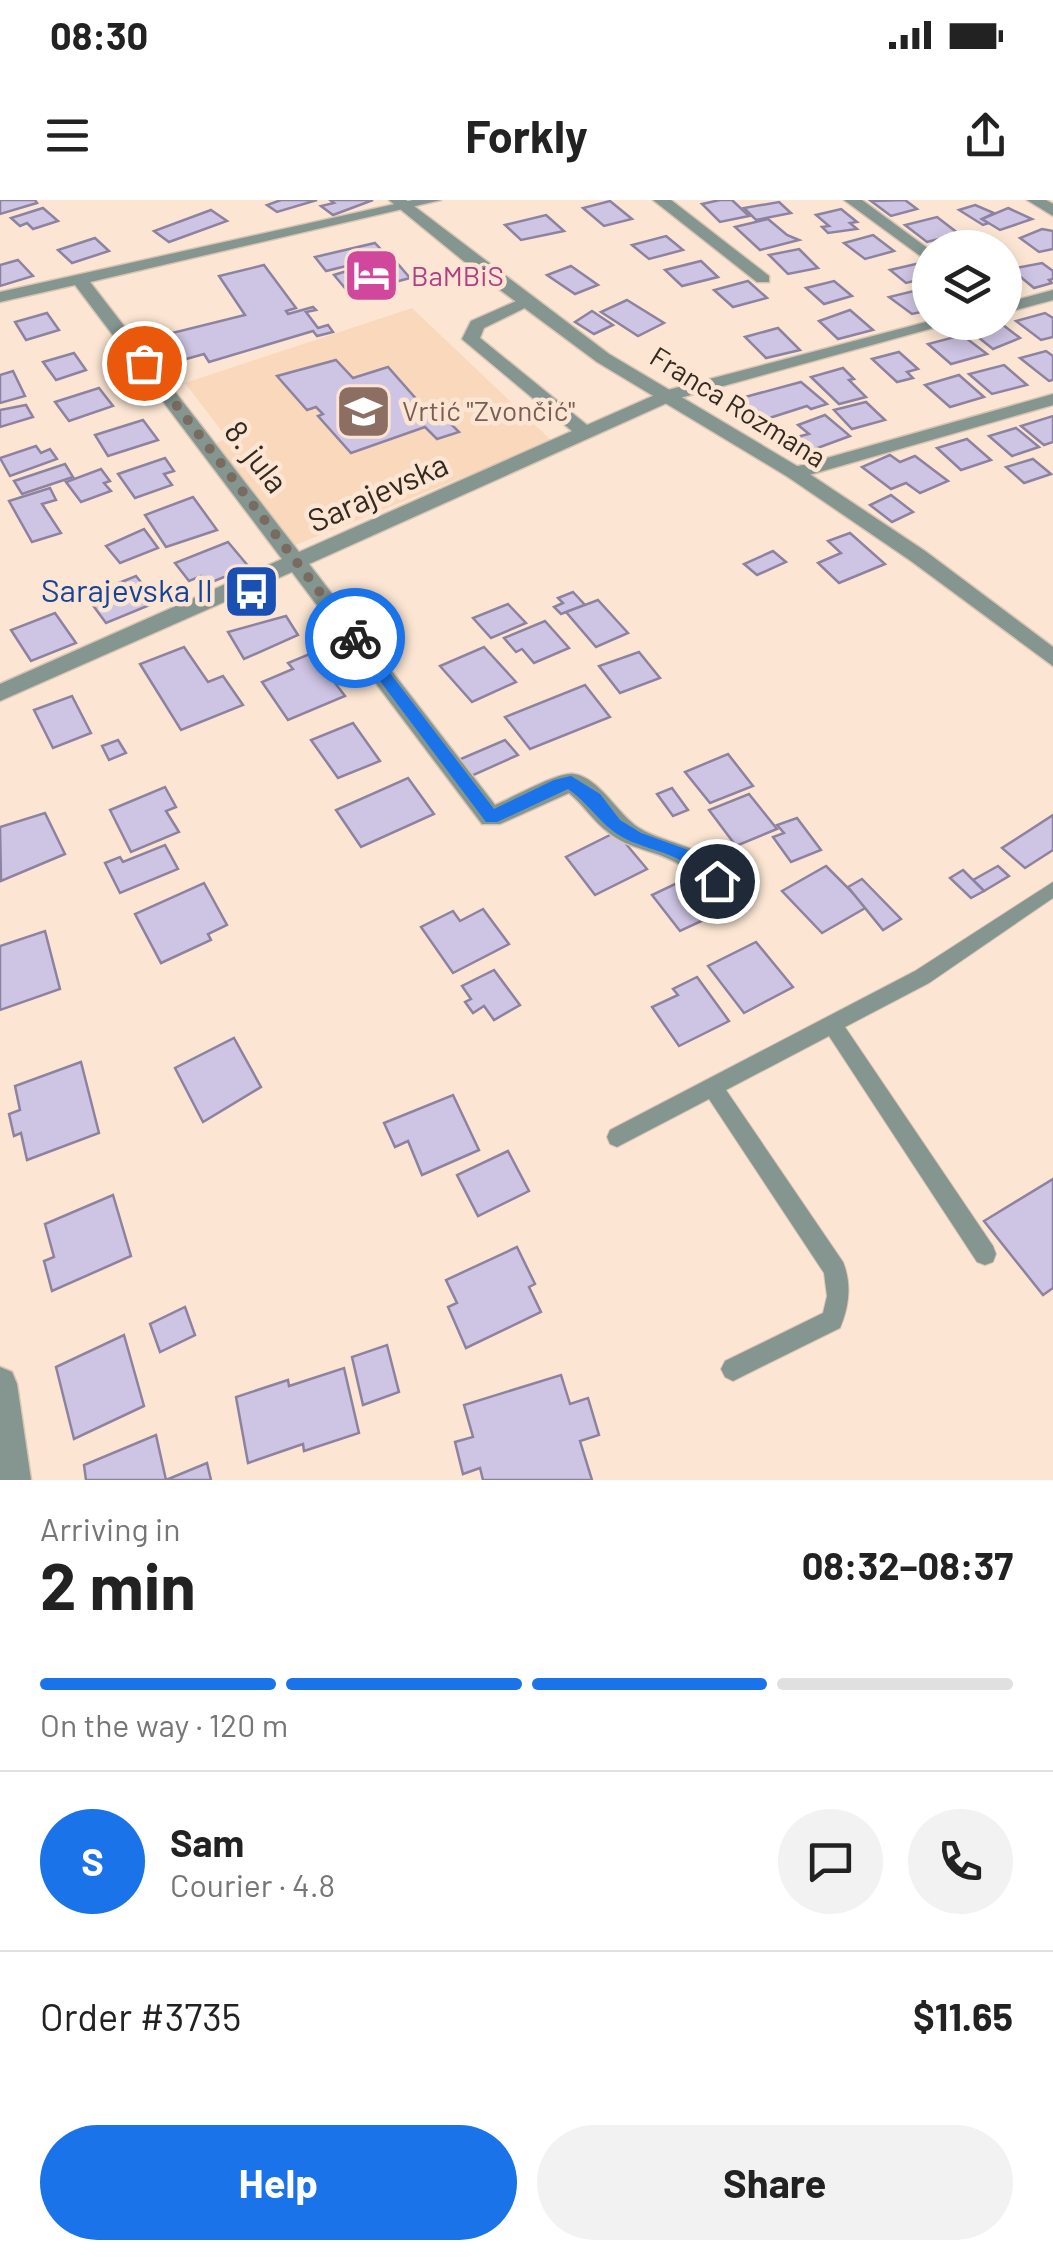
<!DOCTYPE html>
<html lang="en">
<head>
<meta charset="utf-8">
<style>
	:root { --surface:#fff; --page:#f2f2f2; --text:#222; --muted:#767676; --line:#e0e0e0; --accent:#1a73e8 }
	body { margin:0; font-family:Barlow,sans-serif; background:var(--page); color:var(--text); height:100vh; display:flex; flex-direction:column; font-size:38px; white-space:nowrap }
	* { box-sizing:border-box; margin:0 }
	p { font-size:32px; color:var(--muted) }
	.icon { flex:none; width:55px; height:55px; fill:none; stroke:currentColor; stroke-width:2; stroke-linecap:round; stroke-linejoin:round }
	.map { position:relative; height:1280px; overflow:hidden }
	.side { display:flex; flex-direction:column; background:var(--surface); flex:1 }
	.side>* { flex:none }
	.buttons { position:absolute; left:912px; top:30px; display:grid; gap:20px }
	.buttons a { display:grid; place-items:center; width:110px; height:110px; border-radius:50%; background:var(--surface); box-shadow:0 5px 15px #0003; font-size:50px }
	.pin { position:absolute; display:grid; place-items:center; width:85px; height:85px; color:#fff; margin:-42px; border:5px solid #fff; border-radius:50%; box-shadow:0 2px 10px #0007 }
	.courier { position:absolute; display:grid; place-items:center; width:100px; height:100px; margin:-50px; border:8px solid #1a73e8; border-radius:50%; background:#fff; color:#222; box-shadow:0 2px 12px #0007 }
	.summary em { font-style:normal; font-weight:700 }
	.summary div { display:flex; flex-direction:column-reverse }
	.summary { display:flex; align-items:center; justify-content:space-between; height:170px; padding:0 40px }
	h1 { font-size:65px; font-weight:700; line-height:75px }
	.bar { display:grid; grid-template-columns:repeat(4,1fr); gap:15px 10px; align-content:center; height:120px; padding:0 40px }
	.bar i { height:12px; border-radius:8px; background:var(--line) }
	.bar .on { background:var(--accent) }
	.bar p { grid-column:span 4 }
	.line { display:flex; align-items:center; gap:25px; padding:0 40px; border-top:2px solid var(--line) }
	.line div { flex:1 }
	.round { display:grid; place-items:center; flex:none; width:105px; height:105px; border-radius:52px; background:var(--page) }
	.button { display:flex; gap:20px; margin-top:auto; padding:20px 40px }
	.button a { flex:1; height:115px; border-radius:60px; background:var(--accent); color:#fff; font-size:40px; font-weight:700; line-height:115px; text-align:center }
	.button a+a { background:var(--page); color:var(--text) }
	.status { display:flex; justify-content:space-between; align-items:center; height:70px; padding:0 50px; background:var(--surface); direction:ltr }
	.status svg { height:28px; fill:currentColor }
	header { display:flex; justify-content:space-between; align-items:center; height:130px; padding:0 40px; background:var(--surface); font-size:45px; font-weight:700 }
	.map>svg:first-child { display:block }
	.built { fill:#fad8bc }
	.building { fill:#cec4e3; stroke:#8d83a0; stroke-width:2.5 }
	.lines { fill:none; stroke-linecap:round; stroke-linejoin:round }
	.service-casing { stroke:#d8c4b3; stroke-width:2 }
	.minor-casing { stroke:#d8c4b3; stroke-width:3 }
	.tertiary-casing { stroke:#d8c4b3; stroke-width:3 }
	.service { fill:#859590; fill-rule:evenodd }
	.minor { fill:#859590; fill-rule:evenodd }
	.tertiary { fill:#859590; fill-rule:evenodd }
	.route { fill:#1a73e8 }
	.done { stroke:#796b5f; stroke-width:10; stroke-dasharray:0 18 }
	.labels { text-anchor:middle; stroke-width:9; stroke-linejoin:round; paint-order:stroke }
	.far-hotel-label { font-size:28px; fill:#b23c85; stroke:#fce6d3; text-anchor:start }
	.far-street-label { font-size:28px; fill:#332920; stroke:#fce6d3 }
	.far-education-label { font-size:28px; fill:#785e54; stroke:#fce6d3; text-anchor:start }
	.street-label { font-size:32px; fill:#332920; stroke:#fce6d3 }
	.transit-label { font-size:32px; fill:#164399; stroke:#fce6d3; text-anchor:end }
</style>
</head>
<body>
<div class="status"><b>08:30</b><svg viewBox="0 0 49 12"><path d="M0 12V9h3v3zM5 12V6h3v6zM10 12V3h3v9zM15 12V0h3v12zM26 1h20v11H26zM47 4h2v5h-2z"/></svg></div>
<header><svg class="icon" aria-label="menu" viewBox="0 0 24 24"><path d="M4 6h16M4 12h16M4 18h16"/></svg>Forkly<svg class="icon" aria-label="share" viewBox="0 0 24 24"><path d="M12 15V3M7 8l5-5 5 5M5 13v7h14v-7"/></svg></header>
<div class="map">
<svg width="1053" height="1280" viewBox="0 0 1053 1280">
	<rect width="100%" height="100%" fill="#fce6d3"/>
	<!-- built -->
	<polygon class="built" points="412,108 552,241 286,349 208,247 227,238 185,183"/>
	<!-- building -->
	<g class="building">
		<polygon points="0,0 35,0 37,3 0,14"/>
		<polygon points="281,0 317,0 277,12 267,5"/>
		<polygon points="330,0 373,0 333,15 321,6 334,3"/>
		<polygon points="720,0 732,0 749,16 720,22 702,4"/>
		<polygon points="905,0 917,9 891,16 871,1"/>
		<polygon points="610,1 632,19 604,26 583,8"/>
		<polygon points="779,2 791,13 756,20 744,8"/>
		<polygon points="975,5 994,13 982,19 989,23 983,25 959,10"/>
		<polygon points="43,8 58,21 33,29 27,23 20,26 11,18"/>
		<polygon points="1008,8 1032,19 1000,30 982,19"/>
		<polygon points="841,9 857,22 850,23 857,29 828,33 822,27 829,26 816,15"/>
		<polygon points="211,10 227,21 169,42 154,31"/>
		<polygon points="546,15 564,31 521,40 505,25"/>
		<polygon points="937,17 959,34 927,42 905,25"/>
		<polygon points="768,19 787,35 799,40 760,50 735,27"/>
		<polygon points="1042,29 1053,31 1053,49 1039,52 1020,38"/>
		<polygon points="873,35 894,51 865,59 844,43"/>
		<polygon points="666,36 683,50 649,59 632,45"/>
		<polygon points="95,38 109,51 72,63 58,50"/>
		<polygon points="375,43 387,56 326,71 315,57"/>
		<polygon points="799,49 818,68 788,74 769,55"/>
		<polygon points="392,57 410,78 350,94 334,75"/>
		<polygon points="18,60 33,76 0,86 0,65"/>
		<polygon points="701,61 718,77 682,86 665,70"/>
		<polygon points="920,63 930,71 930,77 906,83 890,70"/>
		<polygon points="1042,63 1053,71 1053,79 1049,80 1052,83 1034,88 1011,69"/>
		<polygon points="264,65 296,108 286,111 288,114 313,107 316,110 306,112 318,128 328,125 333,132 317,136 313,131 209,162 204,154 179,161 164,135 245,115 219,76"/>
		<polygon points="571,66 598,85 575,94 547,75"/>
		<polygon points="748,81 767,98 733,107 714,90"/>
		<polygon points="834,81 852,96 824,104 806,88"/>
		<polygon points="926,88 930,91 930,110 912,114 889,97"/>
		<polygon points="627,100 664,123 638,136 601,112"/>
		<polygon points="850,110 873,130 838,139 819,121"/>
		<polygon points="592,111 613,125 594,134 575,122"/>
		<polygon points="47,113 59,130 26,140 15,122"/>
		<polygon points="1045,113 1053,118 1053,137 1041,140 1016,121"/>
		<polygon points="1003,125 1020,138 993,149 973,133"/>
		<polygon points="778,128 800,150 766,158 745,137"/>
		<polygon points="962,135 987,154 951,164 928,144"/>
		<polygon points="1046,151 1053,156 1053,180 1049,181 1020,158"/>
		<polygon points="899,152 918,169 907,172 913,178 897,182 872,159"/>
		<polygon points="74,153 86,170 56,180 43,162"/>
		<polygon points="336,160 353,178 388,167 426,210 434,207 459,232 437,239 425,227 351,253 318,216 323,214 316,207 307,210 277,176"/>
		<polygon points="1004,165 1027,185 992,194 969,174"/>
		<polygon points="843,168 854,179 849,180 866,197 839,204 811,177"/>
		<polygon points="13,171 25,196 0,203 0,175"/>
		<polygon points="959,175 984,197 950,207 925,185"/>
		<polygon points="801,182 827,204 811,209 807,206 754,223 730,201"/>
		<polygon points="99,188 113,206 69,221 55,202"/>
		<polygon points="866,202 885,220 852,229 834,210"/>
		<polygon points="26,205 33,217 0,227 0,210"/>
		<polygon points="825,215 850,236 812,250 797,237 809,234 798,225"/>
		<polygon points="1053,216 1053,242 1044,245 1021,226"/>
		<polygon points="143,220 158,240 108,256 95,235"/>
		<polygon points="1016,228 1039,247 1012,256 989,236"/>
		<polygon points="967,239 991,260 961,270 937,248"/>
		<polygon points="36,246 41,253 50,249 57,259 10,276 0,258"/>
		<polygon points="890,255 900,262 915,256 948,281 920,293 906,283 891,289 862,267"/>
		<polygon points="165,258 174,271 164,274 172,285 135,298 118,274"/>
		<polygon points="1033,259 1051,274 1024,283 1006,267"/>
		<polygon points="65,264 73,277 22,294 14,281"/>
		<polygon points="101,269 110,281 104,283 111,291 81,302 66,282"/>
		<polygon points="50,288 56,300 42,304 61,333 32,342 9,301"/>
		<polygon points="891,295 913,312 892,322 870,305"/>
		<polygon points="193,297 217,330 166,347 145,315"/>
		<polygon points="144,329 158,348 120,363 106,346"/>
		<polygon points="850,333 885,364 839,383 818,363 841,353 828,341"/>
		<polygon points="228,342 249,367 207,384 201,376 189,381 175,363"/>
		<polygon points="773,351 786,362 757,375 744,364"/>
		<polygon points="136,376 157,402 106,423 86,396"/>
		<polygon points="573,392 585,405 561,414 554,407 563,403 558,398"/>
		<polygon points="598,400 628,433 596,447 566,412"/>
		<polygon points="508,404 526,423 491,438 473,418"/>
		<polygon points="55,413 76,443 31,461 11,430"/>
		<polygon points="286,416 298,435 244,459 228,432"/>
		<polygon points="545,421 569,448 534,463 522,449 516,452 504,438"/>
		<polygon points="184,447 208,482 223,476 243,505 181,530 140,464"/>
		<polygon points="484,447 516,482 472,502 440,466"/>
		<polygon points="639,452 660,478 620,493 599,466"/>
		<polygon points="312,453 345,496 288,520 262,482 293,469 288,463"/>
		<polygon points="585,485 610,517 530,549 505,517"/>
		<polygon points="72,496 91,533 53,548 34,510"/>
		<polygon points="353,523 380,561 338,578 311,540"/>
		<polygon points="118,540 126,553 109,560 102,546"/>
		<polygon points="505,540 518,555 469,577 456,561"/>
		<polygon points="728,554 753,586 710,603 685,572"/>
		<polygon points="408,578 434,614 361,647 336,610"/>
		<polygon points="165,587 176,607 166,611 179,632 131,652 110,610"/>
		<polygon points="672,588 688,610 673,616 657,594"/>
		<polygon points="749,594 777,629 736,646 709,610"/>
		<polygon points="45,613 65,654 1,681 0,627"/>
		<polygon points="1053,615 1053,650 1025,668 1002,648"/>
		<polygon points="797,618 821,650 791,662 773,637 784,633 777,625"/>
		<polygon points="616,632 647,669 595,695 566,657"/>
		<polygon points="165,645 178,669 120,693 105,663 120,657 123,662"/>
		<polygon points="826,666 867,707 822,733 782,691"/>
		<polygon points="998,666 1009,676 984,691 973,680"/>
		<polygon points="963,670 984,691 971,698 950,678"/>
		<polygon points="696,674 725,710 680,731 652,695"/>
		<polygon points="862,679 901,719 883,730 848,687"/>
		<polygon points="204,683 227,725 208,734 211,740 161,763 135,714"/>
		<polygon points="483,709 509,744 453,773 421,727 453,711 460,721"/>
		<polygon points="45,731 60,789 0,810 0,746"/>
		<polygon points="756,742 793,787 744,813 708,766"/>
		<polygon points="494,770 520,805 494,820 484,806 473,813 465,802 471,799 462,786"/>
		<polygon points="697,777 729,821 679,846 652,807 678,795 673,789"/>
		<polygon points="234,838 261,887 203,922 175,868"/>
		<polygon points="81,862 99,933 27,960 21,933 14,936 9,914 20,910 15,886"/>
		<polygon points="453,895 479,950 422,975 408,941 395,947 384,923"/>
		<polygon points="508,951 529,991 478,1016 457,975"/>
		<polygon points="1053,979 1053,1088 1043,1095 984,1021"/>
		<polygon points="113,995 131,1056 52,1091 44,1061 54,1057 45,1024"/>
		<polygon points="517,1047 535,1084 529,1087 541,1112 466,1148 448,1107 457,1103 446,1080"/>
		<polygon points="185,1107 195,1135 160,1152 150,1124"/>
		<polygon points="124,1135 144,1206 74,1239 56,1167"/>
		<polygon points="387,1145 399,1192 363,1205 352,1157"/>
		<polygon points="344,1168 359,1233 304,1251 303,1244 248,1263 236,1197 288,1180 289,1186"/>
		<polygon points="561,1175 570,1204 588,1198 599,1235 580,1241 592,1280 483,1280 480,1268 463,1274 455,1242 473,1237 464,1205"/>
		<polygon points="156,1235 166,1280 207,1263 211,1280 86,1280 84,1265"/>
	</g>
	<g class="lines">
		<defs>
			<path id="service" d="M1053,682V698L929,783L845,827L993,1046L996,1054L993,1062L985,1065L977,1062L829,836L726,890L843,1062C852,1084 849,1107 840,1128L741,1177L733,1181L725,1177L721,1169L725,1161L823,1113L827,1096L824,1073L709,899L617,947L610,944L607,937L610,930L915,771Z"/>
			<g id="minor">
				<path d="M413,0H441L90,82L299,352L572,231L462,139L471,121L521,99L535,103L484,128L480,138L587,225L664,191L930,121L955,122L676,199L309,364L495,605C512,598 559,571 574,574C600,578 617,614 639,628C668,646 712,645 730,681L726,688C706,695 695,676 680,665C658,650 629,650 608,632C593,621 584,605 569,593L500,624H482L292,372L0,501V484L282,359L75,85L0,102V92Z"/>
				<polygon points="653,0 671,0 769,76 769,82 757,82"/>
				<polygon points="844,0 862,0 930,50 930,63"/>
				<polygon points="1027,0 1046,0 1053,4 1053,16"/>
				<polygon points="1053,90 1053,100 1005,113 1005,103"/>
				<polygon points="1053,194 1053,205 802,277 788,277 785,273 788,269"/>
				<polygon points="0,1167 12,1172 17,1184 31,1280 0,1280"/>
			</g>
			<polygon id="tertiary" points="389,0 406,0 609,154 802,269 925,351 1053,447 1053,466 911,361 788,277 597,162 488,81"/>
		</defs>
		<!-- service casing -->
		<use href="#service" class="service-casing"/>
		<!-- minor casing -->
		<use href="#minor" class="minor-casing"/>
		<!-- tertiary casing -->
		<use href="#tertiary" class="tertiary-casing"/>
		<!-- service -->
		<use href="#service" class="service"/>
		<!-- minor -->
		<use href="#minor" class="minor"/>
		<!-- tertiary -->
		<use href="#tertiary" class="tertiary"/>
	</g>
	<!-- route -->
	<path class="route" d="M350,434H360L494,609L554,580L571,576L600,594L620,620L641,633L691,651L723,676V686C704,689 693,667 678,659C656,648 633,646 613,631C597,619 586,601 568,589L497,622H486L350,441Z"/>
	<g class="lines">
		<!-- done -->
		<polyline class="done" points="144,163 355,438"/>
	</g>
	<!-- icons -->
	<defs>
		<symbol id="hotel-square" viewBox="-11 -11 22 22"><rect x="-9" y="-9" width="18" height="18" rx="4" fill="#d1479c" stroke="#fce6d3"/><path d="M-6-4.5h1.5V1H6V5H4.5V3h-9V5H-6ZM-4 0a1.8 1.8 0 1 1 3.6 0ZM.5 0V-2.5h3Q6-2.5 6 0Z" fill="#fff"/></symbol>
		<symbol id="school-square" viewBox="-11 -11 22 22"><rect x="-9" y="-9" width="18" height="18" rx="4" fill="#8d6e63" stroke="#fce6d3"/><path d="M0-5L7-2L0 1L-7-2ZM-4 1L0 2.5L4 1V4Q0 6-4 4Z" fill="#fff"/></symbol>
		<symbol id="bus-square" viewBox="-11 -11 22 22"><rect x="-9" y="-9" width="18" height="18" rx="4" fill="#1a4fb4" stroke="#fce6d3"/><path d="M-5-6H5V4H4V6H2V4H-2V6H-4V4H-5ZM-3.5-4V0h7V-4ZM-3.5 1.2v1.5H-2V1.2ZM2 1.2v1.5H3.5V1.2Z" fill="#fff"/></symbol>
	</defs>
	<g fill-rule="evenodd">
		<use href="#hotel-square" x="340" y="44" width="63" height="63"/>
		<use href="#school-square" x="332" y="180" width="63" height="63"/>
		<use href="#bus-square" x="220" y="360" width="63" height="63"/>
	</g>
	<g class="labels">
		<!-- far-hotel labels -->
		<g class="far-hotel-label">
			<text x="411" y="86">BaMBiS</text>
		</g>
		<!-- far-street labels -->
		<g class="far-street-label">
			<text transform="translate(738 207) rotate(32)" y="10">Franca Rozmana</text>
		</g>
		<!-- far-education labels -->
		<g class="far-education-label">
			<text x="402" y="221">Vrtić "Zvončić"</text>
		</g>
		<!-- street labels -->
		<g class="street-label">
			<text transform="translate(256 257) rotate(52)" y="11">8. jula</text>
			<text transform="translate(378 293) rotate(-24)" y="11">Sarajevska</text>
		</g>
		<!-- transit labels -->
		<g class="transit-label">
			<text x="213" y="402">Sarajevska II</text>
		</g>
	</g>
</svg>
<div class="buttons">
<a><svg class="icon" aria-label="layers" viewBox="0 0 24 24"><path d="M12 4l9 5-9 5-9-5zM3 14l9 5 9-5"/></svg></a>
</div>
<div class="pin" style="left:144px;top:163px;background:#ea580c"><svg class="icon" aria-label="bag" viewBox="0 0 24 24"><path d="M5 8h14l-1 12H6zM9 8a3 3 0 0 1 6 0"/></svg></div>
<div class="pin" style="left:717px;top:681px;background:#1f2937"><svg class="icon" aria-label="home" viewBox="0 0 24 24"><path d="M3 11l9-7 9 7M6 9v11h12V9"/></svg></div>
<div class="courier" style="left:355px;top:438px"><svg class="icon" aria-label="bike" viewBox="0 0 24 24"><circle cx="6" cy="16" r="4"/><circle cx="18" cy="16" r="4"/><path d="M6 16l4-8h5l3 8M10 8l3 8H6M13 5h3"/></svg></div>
</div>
<section class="side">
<div class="summary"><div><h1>2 min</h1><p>Arriving in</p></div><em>08:32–08:37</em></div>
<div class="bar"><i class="on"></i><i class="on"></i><i class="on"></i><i></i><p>On the way · 120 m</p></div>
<div class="line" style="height:180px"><b class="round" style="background:var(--accent);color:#fff">S</b><div><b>Sam</b><p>Courier · 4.8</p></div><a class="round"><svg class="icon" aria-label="chat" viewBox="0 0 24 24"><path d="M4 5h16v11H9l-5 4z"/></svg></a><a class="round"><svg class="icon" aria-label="phone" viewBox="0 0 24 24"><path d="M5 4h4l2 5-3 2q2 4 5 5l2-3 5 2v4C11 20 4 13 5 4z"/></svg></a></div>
<div class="line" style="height:130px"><div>Order #3735</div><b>$11.65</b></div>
<div class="button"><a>Help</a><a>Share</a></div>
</section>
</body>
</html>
